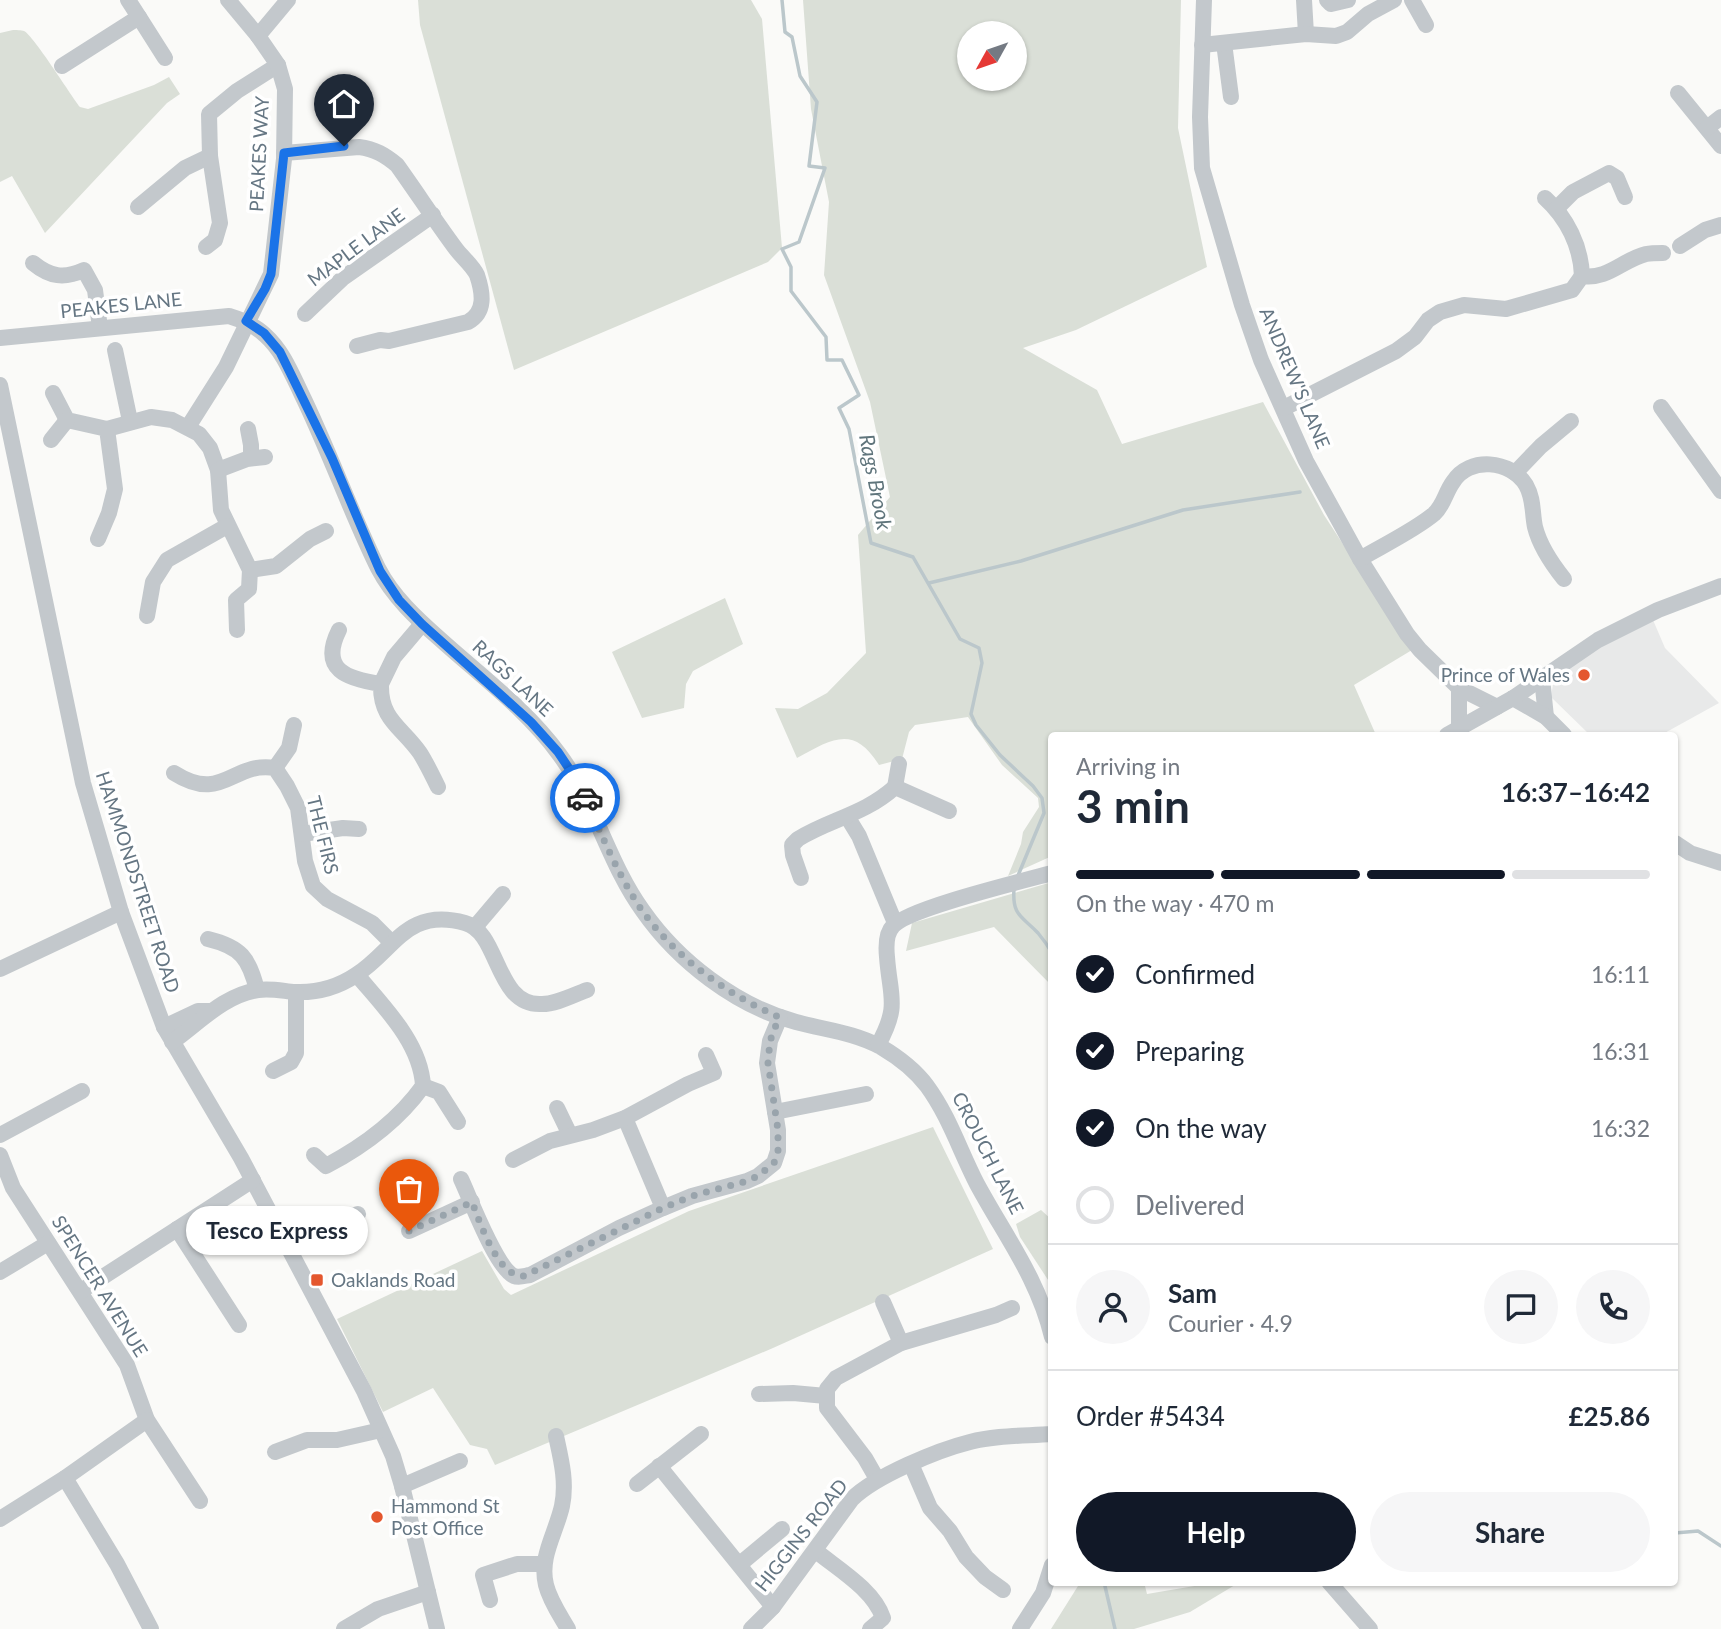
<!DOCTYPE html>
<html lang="en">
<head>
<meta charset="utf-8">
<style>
	:root { --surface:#fff; --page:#f6f6f7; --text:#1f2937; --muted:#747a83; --line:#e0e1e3; --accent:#111827 }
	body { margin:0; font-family:Lato,sans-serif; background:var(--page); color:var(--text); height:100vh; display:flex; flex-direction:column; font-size:26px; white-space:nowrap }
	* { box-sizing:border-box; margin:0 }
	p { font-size:23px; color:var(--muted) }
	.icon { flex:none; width:38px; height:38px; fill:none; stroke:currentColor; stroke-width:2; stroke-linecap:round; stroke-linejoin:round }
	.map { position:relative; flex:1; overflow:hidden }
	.panel { position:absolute; left:1048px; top:732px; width:630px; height:854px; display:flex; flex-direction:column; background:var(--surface); border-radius:7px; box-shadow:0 2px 5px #0004 }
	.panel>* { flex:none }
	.needle { width:46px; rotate:230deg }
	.controls { position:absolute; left:957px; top:21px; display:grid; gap:14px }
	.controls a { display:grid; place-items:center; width:70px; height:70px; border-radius:50%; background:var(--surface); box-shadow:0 2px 5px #0004; font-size:35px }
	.pin { position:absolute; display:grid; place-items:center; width:60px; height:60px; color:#fff; margin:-72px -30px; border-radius:50% 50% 50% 0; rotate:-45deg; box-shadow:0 0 7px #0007 }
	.pin .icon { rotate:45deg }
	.courier { position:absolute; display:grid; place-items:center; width:70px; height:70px; margin:-35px; border:5px solid #1a73e8; border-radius:50%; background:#fff; color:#222; box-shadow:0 2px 9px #0007 }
	.bubble { position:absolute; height:49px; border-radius:24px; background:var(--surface); box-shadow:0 2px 5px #0004; font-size:23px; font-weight:700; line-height:49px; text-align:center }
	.headline em { font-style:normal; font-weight:700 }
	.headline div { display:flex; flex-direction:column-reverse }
	.headline { display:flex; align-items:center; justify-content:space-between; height:119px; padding:0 28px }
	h1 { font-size:46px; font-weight:700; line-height:52px }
	.bar { display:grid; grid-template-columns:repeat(4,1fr); gap:10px 7px; align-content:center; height:84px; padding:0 28px }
	.bar i { height:9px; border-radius:5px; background:var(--line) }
	.bar .on { background:var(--accent) }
	.bar p { grid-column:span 4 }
	.line { display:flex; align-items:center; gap:18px; padding:0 28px; border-top:2px solid var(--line) }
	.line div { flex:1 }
	.round { display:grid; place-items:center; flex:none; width:74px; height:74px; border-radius:37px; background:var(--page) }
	ol { padding:0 28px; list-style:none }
	li { display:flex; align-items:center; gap:21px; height:77px }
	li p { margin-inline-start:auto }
	li .icon { padding:7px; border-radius:50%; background:var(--accent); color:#fff; stroke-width:4 }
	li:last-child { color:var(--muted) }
	li i { width:38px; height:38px; border:4px solid var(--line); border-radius:50% }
	.cta { display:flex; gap:14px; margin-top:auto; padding:14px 28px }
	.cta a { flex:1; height:80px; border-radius:42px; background:var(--accent); color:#fff; font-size:28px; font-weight:700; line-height:80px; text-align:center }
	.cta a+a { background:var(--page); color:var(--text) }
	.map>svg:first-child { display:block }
	.built { fill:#e8e9e9 }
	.green { fill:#dadfd7; fill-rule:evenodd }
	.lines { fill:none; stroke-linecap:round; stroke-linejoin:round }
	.stream { stroke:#bbc7cb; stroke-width:3.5 }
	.minor { stroke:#c3c8cc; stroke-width:16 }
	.done { stroke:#99a4ac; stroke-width:7; stroke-dasharray:0 12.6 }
	.route { stroke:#1a73e8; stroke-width:9 }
	.poi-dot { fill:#e4572e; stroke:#fff; stroke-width:2.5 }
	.labels { text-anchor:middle; stroke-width:7; stroke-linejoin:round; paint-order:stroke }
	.street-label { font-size:19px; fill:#657683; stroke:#fff }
	.poi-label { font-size:19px; fill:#657683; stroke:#fff; text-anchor:start }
	.water-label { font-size:21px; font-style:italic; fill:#60757c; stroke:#fff }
</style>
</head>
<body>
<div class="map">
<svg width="1721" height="1629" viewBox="0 0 1721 1629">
	<rect width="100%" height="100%" fill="#fafaf8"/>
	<!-- built -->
	<polygon class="built" points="1653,620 1665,648 1719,703 1661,735 1590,735 1551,697 1554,678 1611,639"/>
	<!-- green -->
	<g class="green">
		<polygon points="418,0 751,0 762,19 782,248 768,262 514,370 420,25"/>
		<path d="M803,0H1181L1178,128L1207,267L1076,330L1023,348L1097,390L1122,444L1263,402L1324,515L1412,650L1354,685L1376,735H1052V856L1008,876L1021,844L1023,832L1039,807L1038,798L1002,765L968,717L915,725L909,732L902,759L879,765C854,725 833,738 797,758L775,708L798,709L827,693L866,653L858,535L890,497L870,402L824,275L829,202L811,109ZM970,33H1015V79H970Z"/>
		<path d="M13,30C15,30 22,30 24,31C33,35 70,94 80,107L88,109L154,85L169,77L180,94L167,103L45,233L12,176L0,182V33Z"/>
		<polygon points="725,598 743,644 693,671 686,684 684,708 642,718 612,652"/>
		<polygon points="1052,882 1052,986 994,927 906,951 912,923"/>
		<polygon points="933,1127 993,1249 773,1348 495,1465 487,1449 470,1445 433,1388 383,1412 337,1319 482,1251 504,1289 511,1295 689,1211"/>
		<polygon points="1041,1210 1052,1220 1052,1286 1020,1237 1016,1224"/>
		<polygon points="1078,1582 1144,1582 1147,1594 1218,1582 1240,1582 1190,1612 1134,1629 1051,1629 1078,1586"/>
	</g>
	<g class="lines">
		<!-- stream -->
		<g class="stream">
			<polyline points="782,0 785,32 792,37 800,76 817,102 809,166 825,168 799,242 782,249 791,267 791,291 826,337 827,360 842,360 859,395 839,408 849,429 871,543 913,557 960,639 979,648 982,663 971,714 976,725 1000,755 1033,786 1042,798 1044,813 1017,878"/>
			<polyline points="929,583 1021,561 1183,510 1300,492"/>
			<path d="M1014,889C1012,916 1022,916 1038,933C1043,939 1048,946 1052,953"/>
			<polyline points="1675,1533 1698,1531 1721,1546"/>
			<polyline points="1104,1582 1115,1629"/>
		</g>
		<!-- minor -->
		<g class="minor">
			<polyline points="1204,0 1200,117 1202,168 1242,305 1261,360 1306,461 1360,559 1407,634 1420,650 1459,688 1497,707"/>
			<polyline points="1304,0 1306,34"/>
			<polyline points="1327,0 1331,4 1348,0"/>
			<polyline points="1412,0 1426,25"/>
			<polyline points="139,17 165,58"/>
			<polyline points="258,36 288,0"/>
			<polyline points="1224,43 1231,97"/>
			<polyline points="1202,45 1306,34 1336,36 1347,32 1368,14 1394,0"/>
			<polyline points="62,66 139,17 128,0"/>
			<polyline points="1678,93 1721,146"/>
			<polyline points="1707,128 1721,117"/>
			<path d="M284,153L359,147C375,149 385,155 397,165C417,193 436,222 456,249C462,257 473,266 477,275C483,293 486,312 468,322L389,341L380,340L357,346"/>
			<path d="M1545,198C1567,218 1581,246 1582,276"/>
			<polyline points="138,207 185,168 210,156 209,114 237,91 278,65"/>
			<polyline points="1557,208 1573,192 1609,173 1617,178 1625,197"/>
			<polyline points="1680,246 1705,230 1721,225"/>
			<polyline points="206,247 215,240 220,223 210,156"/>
			<path d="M33,263C50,277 64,279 84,270L95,290L100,328"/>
			<polyline points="305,314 343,278 433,215"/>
			<path d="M0,338L229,316C242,320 255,325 265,335C282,350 291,372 301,393C329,450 350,511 378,568C393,597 417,619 441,640C481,676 527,710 559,754C595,802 608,863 643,911C678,961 736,1006 796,1022C825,1030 853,1032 881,1047C898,1057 915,1070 927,1086C949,1116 960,1151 977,1184C1005,1236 1038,1278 1052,1337"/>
			<polyline points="115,350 130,421"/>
			<polyline points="0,385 83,783 121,912 164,1027 241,1158 364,1391 393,1456 402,1486 437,1629"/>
			<polyline points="53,393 67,420 107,429 115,489 109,513 98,539"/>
			<polyline points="1661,407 1721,491"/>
			<path d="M1284,408L1396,351L1415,337L1428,320L1440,312L1464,305L1506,309L1572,290L1582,276C1608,280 1622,260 1646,254C1651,253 1657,253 1663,253"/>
			<polyline points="188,427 226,367 271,274 284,159 285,89 278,65 258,36 228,0"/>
			<polyline points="107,429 151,417 172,420 199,434 210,448 218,470 221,510 250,570 249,589 236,600 237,630"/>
			<polyline points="248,429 251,445 251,458"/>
			<polyline points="51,440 67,420"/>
			<polyline points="218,470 247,459 265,457"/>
			<polyline points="1515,473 1541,446 1571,421"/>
			<path d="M1360,559C1382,546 1415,530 1434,514C1444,505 1445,493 1453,482C1469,456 1511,460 1526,485C1534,499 1532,513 1535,527C1540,547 1552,564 1564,579"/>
			<polyline points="250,570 276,566 310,539 326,531"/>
			<polyline points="147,616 153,582 167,560 227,526"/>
			<path d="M339,630C319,670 347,679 381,684C380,720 402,727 420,753C427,764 432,775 438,787"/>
			<polyline points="1542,678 1546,717"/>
			<polyline points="381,684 394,657 422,624"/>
			<polyline points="1513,698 1546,717 1564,735"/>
			<polyline points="1459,728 1459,688"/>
			<polyline points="1447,735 1513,698 1598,640 1658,610 1721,586"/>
			<polyline points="275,768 289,748 294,725"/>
			<path d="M174,773C223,804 232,761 275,768L287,786L298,808L305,861L313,886L327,899L372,923L391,942"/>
			<polyline points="895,787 899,764"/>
			<polyline points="848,818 859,836 895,923"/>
			<polyline points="302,834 343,828 359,829"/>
			<polyline points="1675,843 1690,853 1721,863"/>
			<path d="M801,878L793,855L792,845L798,839C830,819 864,815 895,787L949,811"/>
			<polyline points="475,927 503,894"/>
			<path d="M208,939C241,947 249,958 257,990"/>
			<polyline points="0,969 121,912"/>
			<polyline points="164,1027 198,1011 209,1011"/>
			<path d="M172,1042C199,1023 224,995 258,990C270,988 283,991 295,992C317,993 338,987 356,975C395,950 406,907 465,923C500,932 495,1007 542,1004C557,1004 573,995 587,990"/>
			<path d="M878,1045C900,1005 890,998 887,957C886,947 886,933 893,926C909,908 1023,881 1052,873"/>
			<polyline points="273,1071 291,1062 296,1053 296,992"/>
			<polyline points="423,1086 439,1092 458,1122"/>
			<polyline points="557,1108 570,1135"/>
			<polyline points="775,1112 866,1094"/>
			<polyline points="625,1118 663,1208"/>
			<polyline points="0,1135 82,1091"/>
			<polyline points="0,1155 13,1188 127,1365 147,1420 200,1501"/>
			<path d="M314,1155L326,1166C364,1146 398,1121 423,1086C421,1043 383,1006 357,975"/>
			<polyline points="513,1160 550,1141 593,1130 625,1118 688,1084 714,1073 706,1055"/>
			<path d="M461,1179C470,1198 496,1268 514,1276C519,1278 524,1276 530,1275L619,1228L663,1208L692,1196L747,1181L758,1176L774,1163L778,1151V1130L767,1063L770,1041L780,1017"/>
			<polyline points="177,1229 239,1325"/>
			<polyline points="409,1231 472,1202"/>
			<polyline points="289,1249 358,1214"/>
			<polyline points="0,1272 48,1243"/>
			<polyline points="81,1291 253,1180"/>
			<polyline points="883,1302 901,1343"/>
			<polyline points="759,1394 793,1393 826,1396"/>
			<path d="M556,1436C561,1459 567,1482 562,1506C556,1533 539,1557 546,1585C550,1601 560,1615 568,1629"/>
			<polyline points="275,1452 307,1440 337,1440 381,1430"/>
			<polyline points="911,1464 930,1508 950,1531 966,1557 985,1577 1003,1590"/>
			<polyline points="659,1466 773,1607"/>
			<polyline points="65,1478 117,1564 151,1629"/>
			<polyline points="877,1479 865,1458 827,1408 827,1389 836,1378 901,1343 996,1315 1012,1308"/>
			<polyline points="637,1484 701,1434"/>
			<polyline points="402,1486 460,1461"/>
			<polyline points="0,1519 65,1478 147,1420"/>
			<path d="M816,1551C838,1569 874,1590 883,1618L870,1629"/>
			<polyline points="740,1564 782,1529"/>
			<polyline points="1329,1582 1370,1629"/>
			<polyline points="490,1600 483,1575 517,1564 544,1564"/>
			<polyline points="344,1629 378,1609 428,1592"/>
			<path d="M751,1629L773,1607L852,1499C875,1476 938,1450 970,1442C996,1435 1025,1436 1052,1434"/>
			<polyline points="1020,1629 1043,1593 1052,1565"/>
		</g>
	</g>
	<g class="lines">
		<!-- done -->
		<path class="done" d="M409,1231L472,1202C480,1222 498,1278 524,1276L663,1208L692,1196L747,1181L758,1176L774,1163L778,1152V1130L768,1063L770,1041L779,1017C726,994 675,957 641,909C618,875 602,835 585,798"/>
		<!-- route -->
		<polyline class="route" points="344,146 284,153 271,274 265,289 246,321 264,333 280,352 332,458 380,571 399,600 422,624 531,722 558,752 576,779 585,798"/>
	</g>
	<!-- markers -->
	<g class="poi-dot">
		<circle cx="1584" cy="675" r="7"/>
		<rect x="310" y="1273" width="14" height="14" rx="3.5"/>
		<circle cx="377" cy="1517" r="7"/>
	</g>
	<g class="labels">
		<!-- street labels -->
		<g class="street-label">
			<text transform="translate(259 154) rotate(-87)" y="7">PEAKES WAY</text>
			<text transform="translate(356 247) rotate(-37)" y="7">MAPLE LANE</text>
			<text transform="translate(121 305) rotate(-6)" y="7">PEAKES LANE</text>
			<text transform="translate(1295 378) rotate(67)" y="7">ANDREW'S LANE</text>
			<text transform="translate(513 678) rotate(43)" y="7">RAGS LANE</text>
			<text transform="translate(323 835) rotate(76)" y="7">THE FIRS</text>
			<text transform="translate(138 882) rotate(72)" y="7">HAMMONDSTREET ROAD</text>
			<text transform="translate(988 1153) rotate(63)" y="7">CROUCH LANE</text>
			<text transform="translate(100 1286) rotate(58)" y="7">SPENCER AVENUE</text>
			<text transform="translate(801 1535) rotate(-52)" y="7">HIGGINS ROAD</text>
		</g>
		<!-- poi labels -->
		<g class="poi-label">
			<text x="1570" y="682" text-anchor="end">Prince of Wales</text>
			<text x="331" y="1287">Oaklands Road</text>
			<text x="391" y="1513">Hammond St<tspan x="391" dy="22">Post Office</tspan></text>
		</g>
		<!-- water labels -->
		<g class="water-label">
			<text transform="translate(875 482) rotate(79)" y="7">Rags Brook</text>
		</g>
	</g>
</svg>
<div class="controls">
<a><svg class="needle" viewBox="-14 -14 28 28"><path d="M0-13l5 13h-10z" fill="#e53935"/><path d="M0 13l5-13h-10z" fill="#747a83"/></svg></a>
</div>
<div class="pin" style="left:409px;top:1231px;background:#ea580c"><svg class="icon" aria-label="bag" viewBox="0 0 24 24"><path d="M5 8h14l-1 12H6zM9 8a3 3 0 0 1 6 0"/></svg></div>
<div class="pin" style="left:344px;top:146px;background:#1f2937"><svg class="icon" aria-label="home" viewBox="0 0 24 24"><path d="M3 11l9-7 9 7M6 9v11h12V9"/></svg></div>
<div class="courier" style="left:585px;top:798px"><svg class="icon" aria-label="car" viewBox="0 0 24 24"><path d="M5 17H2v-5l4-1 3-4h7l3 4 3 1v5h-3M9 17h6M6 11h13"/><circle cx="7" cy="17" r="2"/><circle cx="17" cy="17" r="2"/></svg></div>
<div class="bubble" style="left:186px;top:1206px;width:182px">Tesco Express</div>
<section class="panel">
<div class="headline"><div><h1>3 min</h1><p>Arriving in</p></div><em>16:37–16:42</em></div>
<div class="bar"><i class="on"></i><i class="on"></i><i class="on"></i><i></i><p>On the way · 470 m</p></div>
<ol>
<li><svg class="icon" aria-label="check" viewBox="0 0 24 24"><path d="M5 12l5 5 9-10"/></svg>Confirmed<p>16:11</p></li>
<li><svg class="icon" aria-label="check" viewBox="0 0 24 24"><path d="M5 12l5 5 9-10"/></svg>Preparing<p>16:31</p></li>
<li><svg class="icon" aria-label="check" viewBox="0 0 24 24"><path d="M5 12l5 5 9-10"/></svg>On the way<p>16:32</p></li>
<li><i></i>Delivered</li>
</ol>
<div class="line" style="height:126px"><a class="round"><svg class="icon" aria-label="person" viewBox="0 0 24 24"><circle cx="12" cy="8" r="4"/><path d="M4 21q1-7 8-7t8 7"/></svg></a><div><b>Sam</b><p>Courier · 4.9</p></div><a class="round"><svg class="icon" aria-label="chat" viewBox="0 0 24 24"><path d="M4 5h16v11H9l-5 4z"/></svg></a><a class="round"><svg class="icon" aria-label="phone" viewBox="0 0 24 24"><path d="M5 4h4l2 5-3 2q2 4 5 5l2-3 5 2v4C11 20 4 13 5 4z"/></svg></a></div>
<div class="line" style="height:91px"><div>Order #5434</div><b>£25.86</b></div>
<div class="cta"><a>Help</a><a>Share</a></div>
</section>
</div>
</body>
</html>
